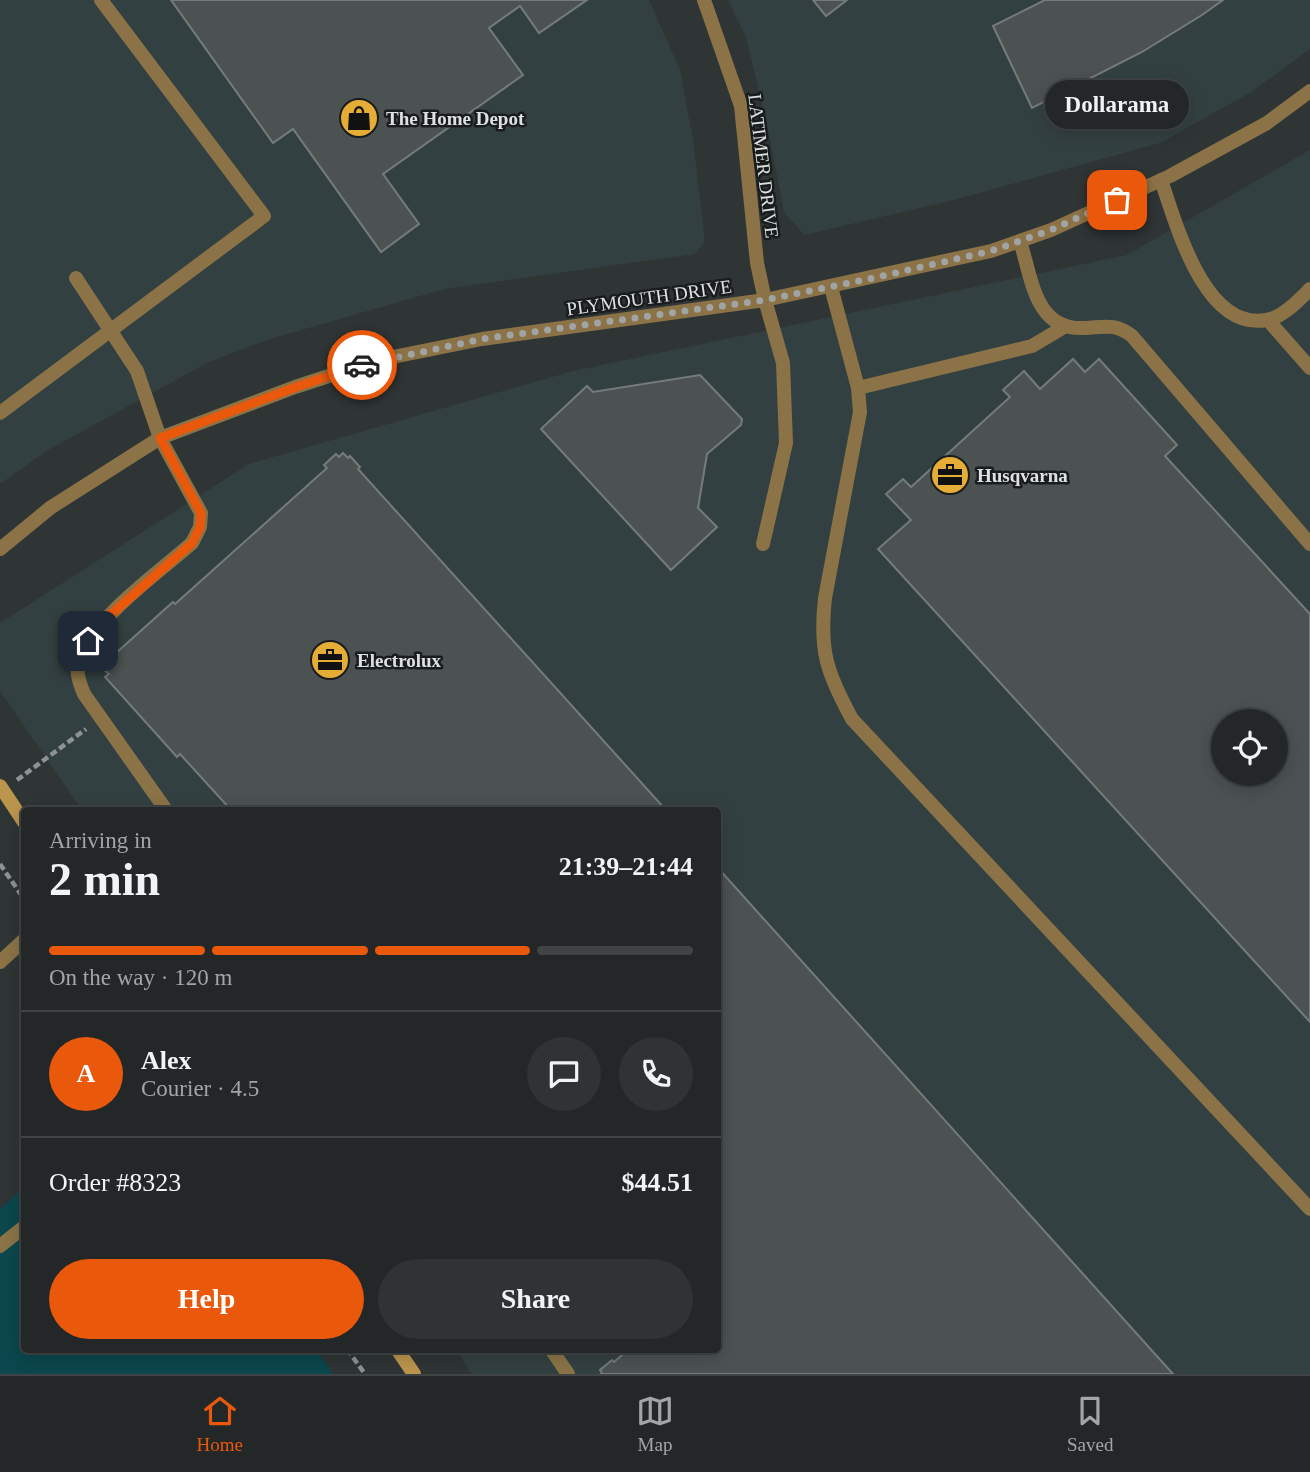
<!DOCTYPE html>
<html lang="en">
<head>
<meta charset="utf-8">
<style>
	:root { --surface:#232728; --page:#2f3334; --text:#f1f3f6; --muted:#a3a5a8; --line:#404445; --accent:#ea580c }
	body { margin:0; font-family:Georgia,serif; background:var(--page); color:var(--text); height:100vh; display:flex; flex-direction:column; font-size:26px; white-space:nowrap }
	* { box-sizing:border-box; margin:0 }
	p { font-size:23px; color:var(--muted) }
	.icon { flex:none; width:38px; height:38px; fill:none; stroke:currentColor; stroke-width:2; stroke-linecap:round; stroke-linejoin:round }
	.map { position:relative; flex:1; overflow:hidden }
	.sheet { position:absolute; left:21px; top:807px; width:700px; height:546px; display:flex; flex-direction:column; background:var(--surface); border-radius:7px; box-shadow:0 4px 18px #0003,0 0 0 2px var(--line) }
	.sheet>* { flex:none }
	.buttons { position:absolute; left:1211px; top:709px; display:grid; gap:14px }
	.buttons a { display:grid; place-items:center; width:77px; height:77px; border-radius:50%; background:var(--surface); box-shadow:0 4px 18px #0003,0 0 0 2px var(--line); font-size:35px }
	.pin { position:absolute; display:grid; place-items:center; width:60px; height:60px; color:#fff; margin:-30px; border-radius:14px; box-shadow:0 4px 10px #0006 }
	.courier { position:absolute; display:grid; place-items:center; width:70px; height:70px; margin:-35px; border:5px solid #ea580c; border-radius:50%; background:#fff; color:#222; box-shadow:0 2px 9px #0007 }
	.bubble { position:absolute; height:49px; border-radius:24px; background:var(--surface); box-shadow:0 4px 18px #0003,0 0 0 2px var(--line); font-size:23px; font-weight:700; line-height:49px; text-align:center }
	.headline em { font-style:normal; font-weight:700 }
	.headline div { display:flex; flex-direction:column-reverse }
	.headline { display:flex; align-items:center; justify-content:space-between; height:119px; padding:0 28px }
	h1 { font-size:46px; font-weight:700; line-height:52px }
	.bar { display:grid; grid-template-columns:repeat(4,1fr); gap:10px 7px; align-content:center; height:84px; padding:0 28px }
	.bar i { height:9px; border-radius:5px; background:var(--line) }
	.bar .on { background:var(--accent) }
	.bar p { grid-column:span 4 }
	.line { display:flex; align-items:center; gap:18px; padding:0 28px; border-top:2px solid var(--line) }
	.line div { flex:1 }
	.round { display:grid; place-items:center; flex:none; width:74px; height:74px; border-radius:37px; background:var(--page) }
	.cta { display:flex; gap:14px; margin-top:auto; padding:14px 28px }
	.cta a { flex:1; height:80px; border-radius:42px; background:var(--accent); color:#fff; font-size:28px; font-weight:700; line-height:80px; text-align:center }
	.cta a+a { background:var(--page); color:var(--text) }
	.tabs { display:flex; justify-content:space-around; align-items:center; height:98px; border-top:2px solid var(--line); background:var(--surface); font-size:19px; color:var(--muted) }
	.tabs a { display:grid; justify-items:center; gap:4px }
	.tabs .on { color:var(--accent) }
	.map>svg:first-child { display:block }
	.built { fill:#334041; fill-rule:evenodd }
	.green { fill:#0b474c }
	.building { fill:#4c5252; stroke:#757b7c; stroke-width:2; fill-rule:evenodd }
	.lines { fill:none; stroke-linecap:round; stroke-linejoin:round }
	.path { stroke:#8e9292; stroke-width:4.5; stroke-dasharray:7 3.5; stroke-linecap:butt }
	.lane { stroke:#8b7347; stroke-width:14 }
	.street { stroke:#8b7347; stroke-width:14 }
	.secondary { stroke:#bc954d; stroke-width:14 }
	.done { stroke:#a1a4a5; stroke-width:7; stroke-dasharray:0 12.6 }
	.route { stroke:#ea580c; stroke-width:9 }
	.labels { text-anchor:middle; stroke-width:5; stroke-linejoin:round; paint-order:stroke }
	.poi-label { font-size:19px; font-weight:bold; fill:#dee1e1; stroke:#191c1c; text-anchor:start }
	.street-label { font-size:19px; fill:#dee1e1; stroke:#191c1c }
</style>
</head>
<body>
<div class="map">
<svg width="1310" height="1374" viewBox="0 0 1310 1374">
	<rect width="100%" height="100%" fill="#2f3435"/>
	<!-- built -->
	<g class="built">
		<polygon points="0,0 649,0 680,70 693,140 705,242 695,254 444,289 270,339 209,362 48,450 0,484"/>
		<polygon points="728,0 1310,0 1310,49 1251,92 1160,143 954,200 804,235 784,212 768,130 746,37"/>
		<path d="M1310,150V1374H472L455,1349H718V810H82L0,691V623L249,464L573,371L1127,255ZM1223,721H1276V774H1223Z"/>
	</g>
	<!-- green -->
	<polygon class="green" points="24,1187 24,1349 316,1349 333,1374 0,1374 0,1209"/>
	<!-- building -->
	<g class="building">
		<polygon points="171,0 587,0 539,33 520,6 489,28 523,75 383,174 419,224 381,252 293,129 273,143"/>
		<polygon points="813,0 847,0 826,16"/>
		<polygon points="1045,0 1223,0 1202,15 1142,52 1032,108 993,26"/>
		<path d="M1073,359L1085,372L1099,359L1177,445L1165,456L1310,614V1022L878,549L911,520L886,494L903,479L911,487L1010,397L1003,390L1024,371L1040,389ZM1223,721H1276V774H1223Z"/>
		<polygon points="700,375 742,419 741,425 707,454 698,508 717,527 671,570 541,429 587,386 593,392"/>
		<polygon points="343,453 348,458 350,456 360,467 358,469 666,810 231,810 180,754 177,757 105,677 109,674 103,669 108,664 106,662 173,602 175,604 327,468 324,465 336,454 339,457"/>
		<polygon points="718,868 1173,1374 601,1374 602,1373 600,1370 612,1360 614,1362 629,1349 718,1349"/>
	</g>
	<g class="lines">
		<!-- path -->
		<g class="path">
			<polyline points="17,780 86,729"/>
			<polyline points="0,864 24,899"/>
			<polyline points="347,1349 365,1374"/>
		</g>
		<!-- lane -->
		<g class="lane">
			<path d="M1161,180C1176,223 1204,331 1266,320C1282,318 1299,300 1310,289"/>
			<path d="M1020,241C1032,279 1035,331 1085,328C1105,327 1115,323 1132,336L1310,544"/>
			<path d="M76,278L137,371L160,438L201,513L200,527L192,543C159,572 94,618 80,658C75,671 79,682 84,694L166,810"/>
			<path d="M831,287L858,388L860,412L825,598C819,651 827,673 852,719L1310,1209"/>
			<polyline points="1268,320 1310,368"/>
			<polyline points="858,388 1032,346 1064,327"/>
			<polyline points="0,413 264,216 101,0"/>
			<polyline points="763,544 786,443 783,363 765,300"/>
			<polyline points="0,1246 24,1227"/>
			<polyline points="551,1349 568,1374"/>
		</g>
		<!-- street -->
		<g class="street">
			<polyline points="704,0 741,106 757,263 765,300"/>
			<polyline points="0,549 50,508 160,438 295,387 378,360 482,339 765,300 991,251 1051,230 1170,176 1267,123 1310,91"/>
			<polyline points="0,962 24,940"/>
		</g>
		<!-- secondary -->
		<g class="secondary">
			<polyline points="0,786 24,822"/>
			<polyline points="397,1349 414,1374"/>
		</g>
	</g>
	<g class="lines">
		<!-- done -->
		<polyline class="done" points="362,365 482,339 765,300 869,279 991,251 1051,230 1117,200"/>
		<!-- route -->
		<polyline class="route" points="88,641 108,617 192,543 200,527 201,513 160,438 296,387 362,365"/>
	</g>
	<!-- icons -->
	<defs>
		<symbol id="shop-disc" viewBox="-11 -11 22 22"><circle r="9.5" fill="#e6ad36" stroke="#191c1c"/><path d="M-5-2.5h2.3a2.7 3.5 0 0 1 5.4 0H5L5.5 6h-11ZM-1.5-2.5h3a1.5 2.3 0 0 0-3 0Z" fill="#111"/></symbol>
		<symbol id="office-disc" viewBox="-11 -11 22 22"><circle r="9.5" fill="#e6ad36" stroke="#191c1c"/><path d="M-6-3h4V-5.5h4V-3h4V5H-6ZM-1-4.5V-3h2v-1.5ZM-6 0V1H6V0Z" fill="#111"/></symbol>
	</defs>
	<g fill-rule="evenodd">
		<use href="#shop-disc" x="337" y="96" width="44" height="44"/>
		<use href="#office-disc" x="928" y="453" width="44" height="44"/>
		<use href="#office-disc" x="308" y="638" width="44" height="44"/>
	</g>
	<g class="labels">
		<!-- poi labels -->
		<g class="poi-label">
			<text x="386" y="125">The Home Depot</text>
			<text x="977" y="482">Husqvarna</text>
			<text x="357" y="667">Electrolux</text>
		</g>
		<!-- street labels -->
		<g class="street-label">
			<text transform="translate(764 166) rotate(83)" y="7">LATIMER DRIVE</text>
			<text transform="translate(649 297) rotate(-8)" y="7">PLYMOUTH DRIVE</text>
		</g>
	</g>
</svg>
<div class="buttons">
<a><svg class="icon" aria-label="locate" viewBox="0 0 24 24"><circle cx="12" cy="12" r="6"/><path d="M12 2v4M12 18v4M2 12h4M18 12h4"/></svg></a>
</div>
<div class="pin" style="left:1117px;top:200px;background:#ea580c"><svg class="icon" aria-label="bag" viewBox="0 0 24 24"><path d="M5 8h14l-1 12H6zM9 8a3 3 0 0 1 6 0"/></svg></div>
<div class="pin" style="left:88px;top:641px;background:#1f2937"><svg class="icon" aria-label="home" viewBox="0 0 24 24"><path d="M3 11l9-7 9 7M6 9v11h12V9"/></svg></div>
<div class="courier" style="left:362px;top:365px"><svg class="icon" aria-label="car" viewBox="0 0 24 24"><path d="M5 17H2v-5l4-1 3-4h7l3 4 3 1v5h-3M9 17h6M6 11h13"/><circle cx="7" cy="17" r="2"/><circle cx="17" cy="17" r="2"/></svg></div>
<div class="bubble" style="left:1045px;top:80px;width:144px">Dollarama</div>
<section class="sheet">
<div class="headline"><div><h1>2 min</h1><p>Arriving in</p></div><em>21:39–21:44</em></div>
<div class="bar"><i class="on"></i><i class="on"></i><i class="on"></i><i></i><p>On the way · 120 m</p></div>
<div class="line" style="height:126px"><b class="round" style="background:var(--accent);color:#fff">A</b><div><b>Alex</b><p>Courier · 4.5</p></div><a class="round"><svg class="icon" aria-label="chat" viewBox="0 0 24 24"><path d="M4 5h16v11H9l-5 4z"/></svg></a><a class="round"><svg class="icon" aria-label="phone" viewBox="0 0 24 24"><path d="M5 4h4l2 5-3 2q2 4 5 5l2-3 5 2v4C11 20 4 13 5 4z"/></svg></a></div>
<div class="line" style="height:91px"><div>Order #8323</div><b>$44.51</b></div>
<div class="cta"><a>Help</a><a>Share</a></div>
</section>
</div>
<nav class="tabs">
<a class="on"><svg class="icon" aria-label="home" viewBox="0 0 24 24"><path d="M3 11l9-7 9 7M6 9v11h12V9"/></svg>Home</a>
<a><svg class="icon" aria-label="map" viewBox="0 0 24 24"><path d="M3 6l6-2 6 2 6-2v14l-6 2-6-2-6 2zM9 4v14M15 6v14"/></svg>Map</a>
<a><svg class="icon" aria-label="saved" viewBox="0 0 24 24"><path d="M7 4h10v16l-5-4-5 4z"/></svg>Saved</a>
</nav>
</body>
</html>
